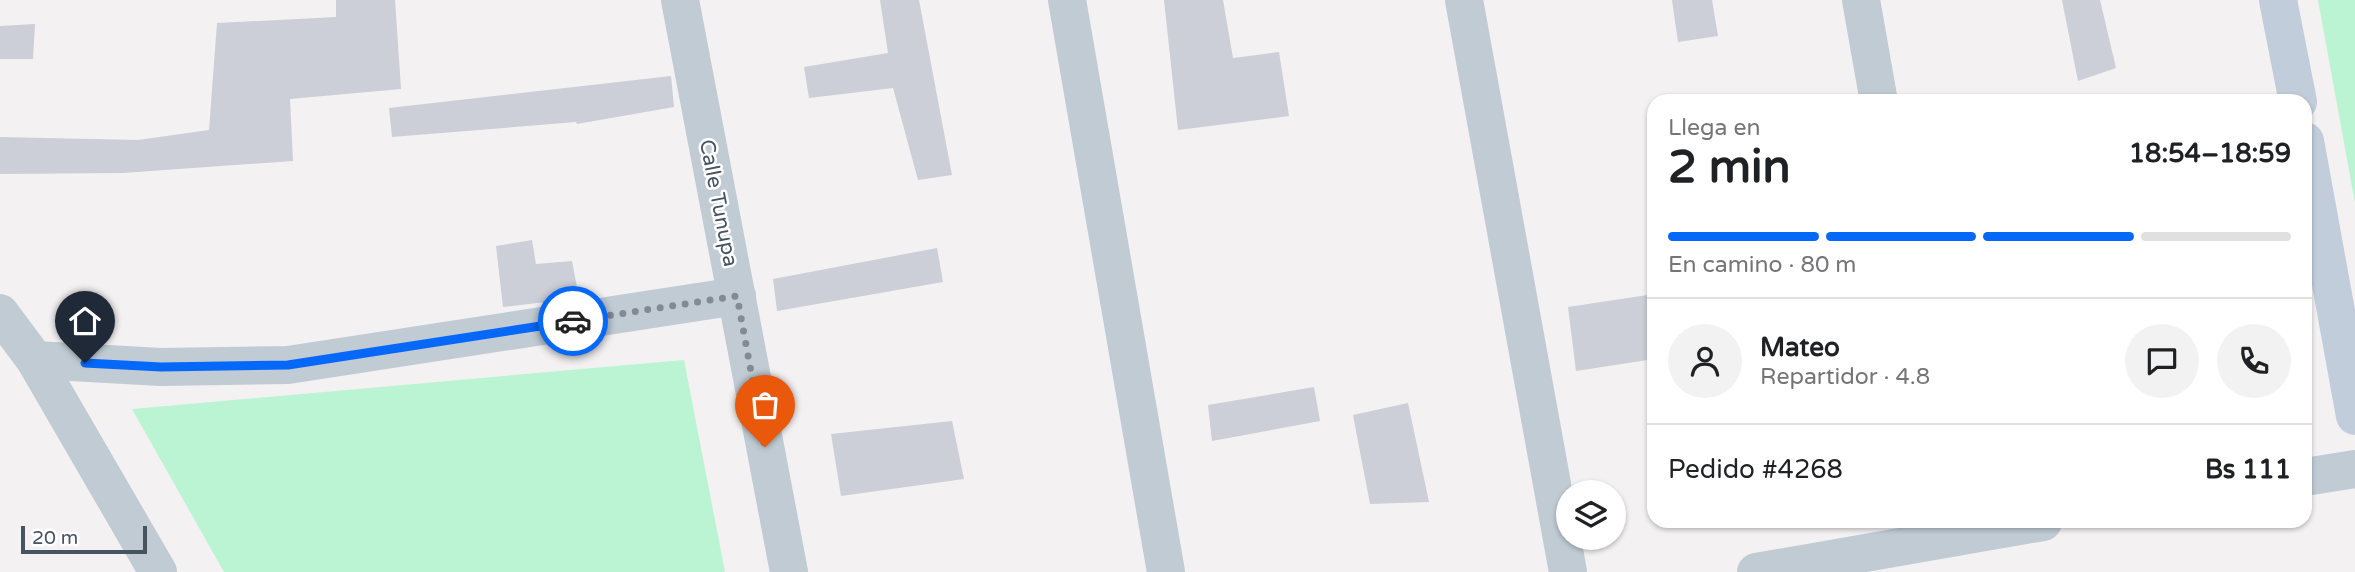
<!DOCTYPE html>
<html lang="es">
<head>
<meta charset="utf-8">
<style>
	:root { --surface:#fff; --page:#f2f2f2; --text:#202124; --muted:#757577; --line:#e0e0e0; --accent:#0568f9 }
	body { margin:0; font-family:"Varela Round",sans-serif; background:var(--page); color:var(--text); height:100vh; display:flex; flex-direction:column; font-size:26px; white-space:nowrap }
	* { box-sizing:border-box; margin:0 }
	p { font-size:23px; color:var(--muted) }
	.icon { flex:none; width:38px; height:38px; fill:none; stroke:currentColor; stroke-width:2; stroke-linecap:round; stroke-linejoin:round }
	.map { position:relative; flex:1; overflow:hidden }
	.drawer { position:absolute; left:1647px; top:94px; width:665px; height:434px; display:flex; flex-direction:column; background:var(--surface); border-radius:21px; box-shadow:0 2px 5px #0004 }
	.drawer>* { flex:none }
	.buttons { position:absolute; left:1556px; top:480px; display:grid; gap:14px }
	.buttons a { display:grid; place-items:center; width:70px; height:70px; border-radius:50%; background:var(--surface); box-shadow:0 2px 5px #0004; font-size:35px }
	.scale { position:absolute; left:21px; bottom:18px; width:126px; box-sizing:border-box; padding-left:7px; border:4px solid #465361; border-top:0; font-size:19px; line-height:24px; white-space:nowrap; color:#465361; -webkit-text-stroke:5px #fff; paint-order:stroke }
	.pin { position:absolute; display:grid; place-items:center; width:60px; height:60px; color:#fff; margin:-72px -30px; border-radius:50% 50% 50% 0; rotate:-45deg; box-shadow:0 0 7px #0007 }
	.pin .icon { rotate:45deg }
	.courier { position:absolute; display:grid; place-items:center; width:70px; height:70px; margin:-35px; border:5px solid #0568f9; border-radius:50%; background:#fff; color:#222; box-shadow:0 2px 9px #0007 }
	.head em { font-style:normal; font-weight:800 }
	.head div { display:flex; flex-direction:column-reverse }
	.head { display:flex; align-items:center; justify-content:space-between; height:119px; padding:0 21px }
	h1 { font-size:46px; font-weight:800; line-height:52px }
	.bar { display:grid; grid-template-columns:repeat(4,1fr); gap:10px 7px; align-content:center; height:84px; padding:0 21px }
	.bar i { height:9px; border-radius:5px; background:var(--line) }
	.bar .on { background:var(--accent) }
	.bar p { grid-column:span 4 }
	.line { display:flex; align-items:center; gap:18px; padding:0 21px; border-top:2px solid var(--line) }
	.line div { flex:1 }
	.round { display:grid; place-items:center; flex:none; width:74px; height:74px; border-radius:37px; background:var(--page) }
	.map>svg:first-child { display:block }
	.green { fill:#bbf4d3 }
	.building { fill:#cccfd7 }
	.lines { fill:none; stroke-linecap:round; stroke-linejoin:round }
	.street { stroke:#c0cbd4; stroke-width:38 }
	.secondary { stroke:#c2cddb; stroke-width:38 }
	.done { stroke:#838a93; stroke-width:7; stroke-dasharray:0 12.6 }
	.route { stroke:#0568f9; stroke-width:9 }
	.labels { text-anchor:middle; stroke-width:5; stroke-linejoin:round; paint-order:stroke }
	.street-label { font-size:21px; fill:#465361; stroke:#fff }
</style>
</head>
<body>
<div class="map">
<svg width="2355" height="572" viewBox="0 0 2355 572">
	<rect width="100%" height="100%" fill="#f3f1f1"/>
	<!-- green -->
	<g class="green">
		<polygon points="2318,0 2355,0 2355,203"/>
		<polygon points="684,360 725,572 224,572 132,409"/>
	</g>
	<!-- building -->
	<g class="building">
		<polygon points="336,0 395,0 401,89 290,99 293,161 123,173 0,174 0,137 138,140 209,130 217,23 336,17"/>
		<polygon points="880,0 919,0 952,175 918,180 893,88 809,98 804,67 888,53"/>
		<polygon points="1164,0 1223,0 1233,58 1279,52 1289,116 1178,130"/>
		<polygon points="1672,0 1712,0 1718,36 1678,42"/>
		<polygon points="2062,0 2100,0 2116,68 2078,81"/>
		<polygon points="35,24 33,59 0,59 0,26"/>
		<polygon points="671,76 674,107 577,124 576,122 392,137 389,108"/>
		<polygon points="532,240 536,264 572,261 579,298 503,307 496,246"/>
		<polygon points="937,248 943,282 777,311 773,279"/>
		<polygon points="1654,294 1654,359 1576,371 1568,307"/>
		<polygon points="1314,387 1320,421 1212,441 1208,405"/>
		<polygon points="1408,403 1429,502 1370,504 1353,415"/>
		<polygon points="952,421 964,479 841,496 831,434"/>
	</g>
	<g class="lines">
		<!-- street -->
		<g class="street">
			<polyline points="680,0 789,572"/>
			<polyline points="1067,0 1166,572"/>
			<polyline points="1464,0 1568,572"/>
			<polyline points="1861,0 1879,102"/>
			<polyline points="0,313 35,360 158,572"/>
			<polyline points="35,360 161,367 288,365 737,296"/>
			<polyline points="2305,477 2355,469"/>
			<polyline points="1756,572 2043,522"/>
		</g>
		<!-- secondary -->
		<g class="secondary">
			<polyline points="2278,0 2298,102"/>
			<polyline points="2305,141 2355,416"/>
		</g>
	</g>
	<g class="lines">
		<!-- done -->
		<polyline class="done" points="573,321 737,296 765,447"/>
		<!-- route -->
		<polyline class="route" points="85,363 161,367 288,365 573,321"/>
	</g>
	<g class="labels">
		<!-- street labels -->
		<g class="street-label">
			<text transform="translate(719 203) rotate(79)" y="7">Calle Tunupa</text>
		</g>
	</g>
</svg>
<div class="buttons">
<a><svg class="icon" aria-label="layers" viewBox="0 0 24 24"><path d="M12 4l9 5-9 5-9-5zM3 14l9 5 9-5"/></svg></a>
</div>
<div class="scale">20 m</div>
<div class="pin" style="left:765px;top:447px;background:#ea580c"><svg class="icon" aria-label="bag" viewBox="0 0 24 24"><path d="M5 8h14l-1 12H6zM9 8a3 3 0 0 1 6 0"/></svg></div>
<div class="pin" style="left:85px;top:363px;background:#1f2937"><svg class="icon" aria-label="home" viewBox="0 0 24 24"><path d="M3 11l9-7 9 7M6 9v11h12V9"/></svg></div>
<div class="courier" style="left:573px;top:321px"><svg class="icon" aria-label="car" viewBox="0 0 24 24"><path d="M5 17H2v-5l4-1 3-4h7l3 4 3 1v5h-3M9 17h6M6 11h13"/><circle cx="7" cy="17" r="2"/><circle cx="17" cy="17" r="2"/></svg></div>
<section class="drawer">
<div class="head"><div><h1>2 min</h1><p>Llega en</p></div><em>18:54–18:59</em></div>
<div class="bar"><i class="on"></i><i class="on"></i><i class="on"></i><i></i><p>En camino · 80 m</p></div>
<div class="line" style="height:126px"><a class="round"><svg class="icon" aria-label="person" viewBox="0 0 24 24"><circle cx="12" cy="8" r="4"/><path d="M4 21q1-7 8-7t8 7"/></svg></a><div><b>Mateo</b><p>Repartidor · 4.8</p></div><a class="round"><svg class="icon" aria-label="chat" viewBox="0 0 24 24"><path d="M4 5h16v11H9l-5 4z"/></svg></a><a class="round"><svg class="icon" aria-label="phone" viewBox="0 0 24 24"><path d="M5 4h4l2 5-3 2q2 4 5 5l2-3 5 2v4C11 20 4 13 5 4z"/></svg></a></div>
<div class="line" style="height:91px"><div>Pedido #4268</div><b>Bs 111</b></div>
</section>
</div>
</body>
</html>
